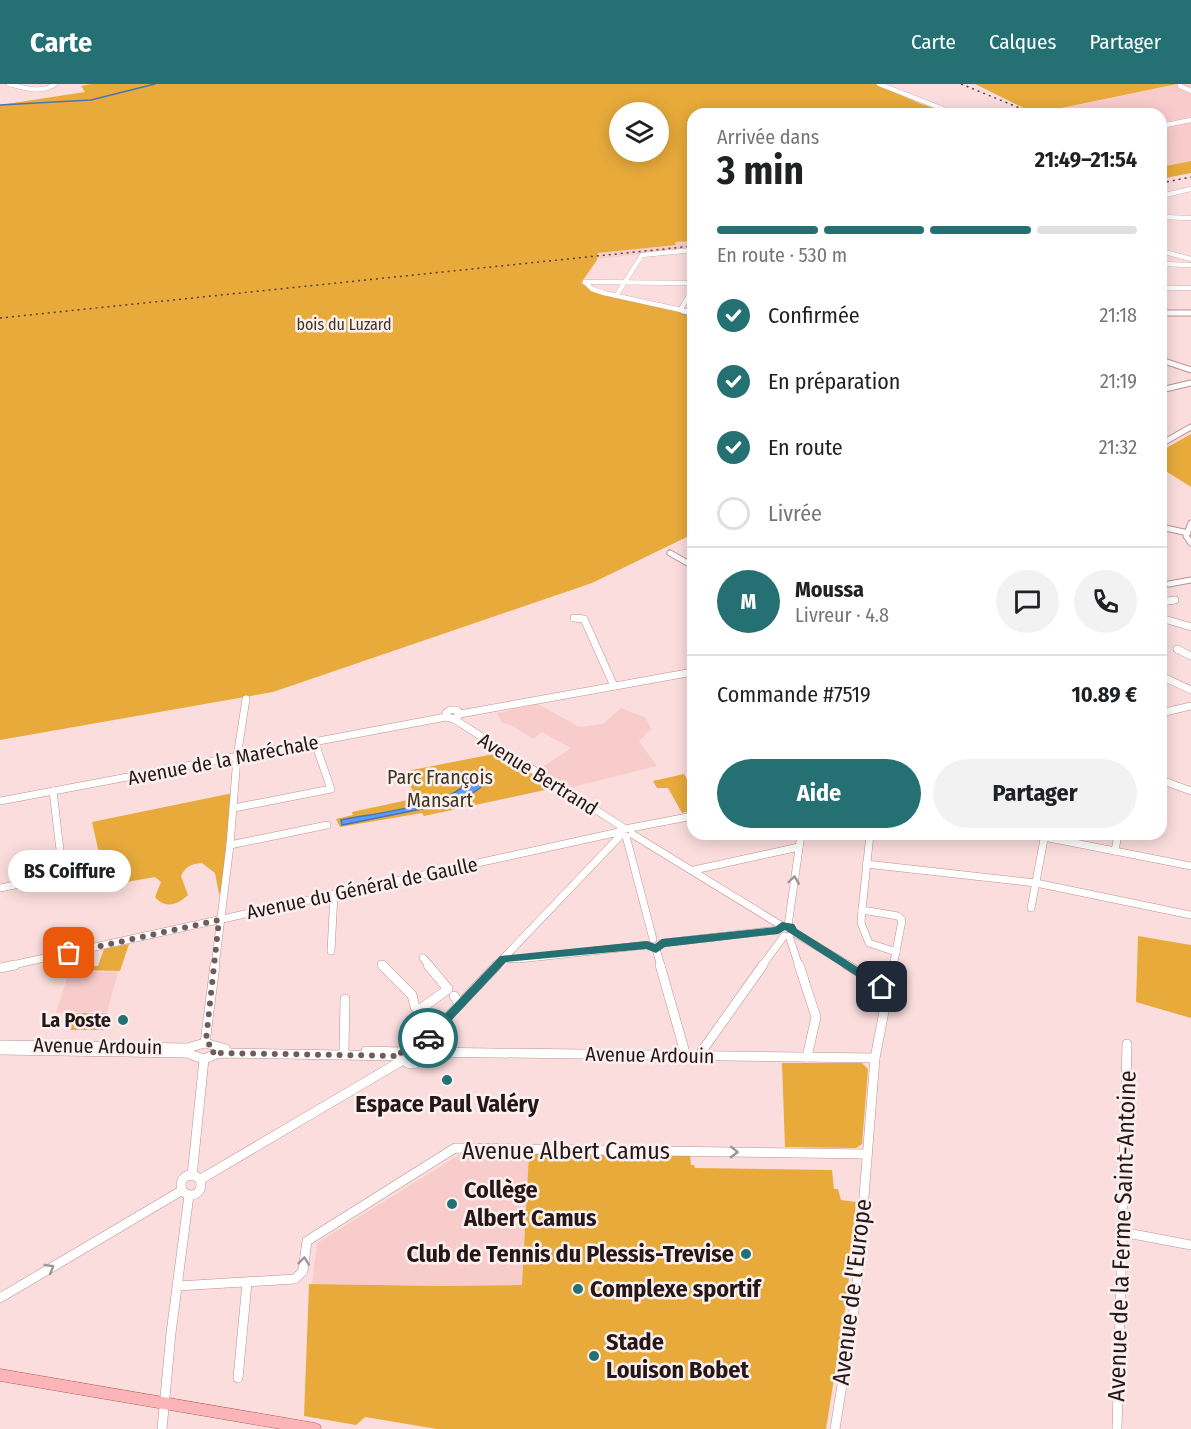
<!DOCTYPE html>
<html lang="fr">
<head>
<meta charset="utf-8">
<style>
	:root { --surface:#fff; --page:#f2f2f2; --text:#202124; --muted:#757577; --line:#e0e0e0; --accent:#257072 }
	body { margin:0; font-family:"Fira Sans Condensed",sans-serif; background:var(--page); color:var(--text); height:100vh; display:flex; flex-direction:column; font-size:22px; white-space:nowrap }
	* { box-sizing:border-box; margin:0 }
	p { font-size:20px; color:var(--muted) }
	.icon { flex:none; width:33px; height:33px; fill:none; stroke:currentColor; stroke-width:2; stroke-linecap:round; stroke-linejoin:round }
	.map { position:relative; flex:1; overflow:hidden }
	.side { position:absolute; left:687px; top:24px; width:480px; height:732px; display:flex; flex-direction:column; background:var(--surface); border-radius:18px; box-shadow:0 3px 15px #0003 }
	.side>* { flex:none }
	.buttons { position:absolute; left:609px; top:18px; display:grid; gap:12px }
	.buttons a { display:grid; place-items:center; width:60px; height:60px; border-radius:50%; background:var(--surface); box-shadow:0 3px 15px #0003; font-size:30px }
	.pin { position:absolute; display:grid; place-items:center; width:51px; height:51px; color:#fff; margin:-26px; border-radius:12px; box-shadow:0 3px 9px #0006 }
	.courier { position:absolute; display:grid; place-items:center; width:60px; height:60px; margin:-30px; border:4px solid #257072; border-radius:50%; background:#fff; color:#222; box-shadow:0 2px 8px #0007 }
	.bubble { position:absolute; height:42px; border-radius:21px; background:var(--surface); box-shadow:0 3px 15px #0003; font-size:20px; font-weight:700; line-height:42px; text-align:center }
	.overview em { font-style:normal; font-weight:700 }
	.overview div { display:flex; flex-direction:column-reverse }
	.overview { display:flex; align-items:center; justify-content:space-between; height:102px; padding:0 30px }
	h1 { font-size:39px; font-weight:700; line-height:45px }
	.bar { display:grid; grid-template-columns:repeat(4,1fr); gap:9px 6px; align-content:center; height:72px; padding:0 30px }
	.bar i { height:8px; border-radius:4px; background:var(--line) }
	.bar .active { background:var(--accent) }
	.bar p { grid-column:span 4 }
	.line { display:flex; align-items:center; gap:15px; padding:0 30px; border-top:2px solid var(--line) }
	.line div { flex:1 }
	.round { display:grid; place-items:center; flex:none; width:63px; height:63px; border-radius:32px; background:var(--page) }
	ol { padding:0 30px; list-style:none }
	li { display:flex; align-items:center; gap:18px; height:66px }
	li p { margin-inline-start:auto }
	li .icon { padding:6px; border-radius:50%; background:var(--accent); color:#fff; stroke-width:4 }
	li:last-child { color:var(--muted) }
	li i { width:33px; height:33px; border:3px solid var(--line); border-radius:50% }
	.button { display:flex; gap:12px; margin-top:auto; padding:12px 30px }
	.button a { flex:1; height:69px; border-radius:36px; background:var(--accent); color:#fff; font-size:24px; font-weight:700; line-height:69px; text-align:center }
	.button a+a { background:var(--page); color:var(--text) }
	header { display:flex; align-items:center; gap:36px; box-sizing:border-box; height:84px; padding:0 30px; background:var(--accent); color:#fff }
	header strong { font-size:28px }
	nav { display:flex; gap:33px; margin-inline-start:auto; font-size:21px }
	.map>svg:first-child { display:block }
	.built { fill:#f9cccc }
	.green { fill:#e7aa3b; fill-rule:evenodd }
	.water { fill:#5b9bfc; stroke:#4b73b7; stroke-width:1.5 }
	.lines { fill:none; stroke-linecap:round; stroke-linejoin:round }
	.stream { stroke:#4b73b7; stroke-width:1.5 }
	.minor-far3-casing { stroke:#be9191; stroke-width:5 }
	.minor-far2-casing { stroke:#be9191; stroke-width:7 }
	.minor-far1-casing { stroke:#be9191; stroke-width:8 }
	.minor-casing { stroke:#be9191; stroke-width:10 }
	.major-casing { stroke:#af5c60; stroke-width:1 }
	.minor-far3 { stroke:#fff; stroke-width:4.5 }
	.minor-far2 { stroke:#fff; stroke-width:5 }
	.minor-far1 { stroke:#fff; stroke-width:7 }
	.minor { stroke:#fff; stroke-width:9 }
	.major { fill:#fbb4b8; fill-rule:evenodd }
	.rail { stroke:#544141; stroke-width:1.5; stroke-dasharray:2 4; stroke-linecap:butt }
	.oneway { stroke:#9d9696 }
	.route { fill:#257072 }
	.done { stroke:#715c5c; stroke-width:6; stroke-dasharray:0 10.8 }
	.poi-dot { fill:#257072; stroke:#faf0f0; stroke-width:2 }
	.labels { text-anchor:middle; stroke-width:5; stroke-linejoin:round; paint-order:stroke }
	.far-park-label { font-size:16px; fill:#41341f; stroke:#faf0f0 }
	.street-label { font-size:20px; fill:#261616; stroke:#faf0f0 }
	.park-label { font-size:20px; fill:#41341f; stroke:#faf0f0 }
	.poi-label { font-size:20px; font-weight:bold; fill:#261616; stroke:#faf0f0; text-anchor:end }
	.near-poi-label { font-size:24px; font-weight:bold; fill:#261616; stroke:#faf0f0; text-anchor:start }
	.near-street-label { font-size:24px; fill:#261616; stroke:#faf0f0 }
</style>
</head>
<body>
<header>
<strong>Carte</strong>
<nav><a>Carte</a><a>Calques</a><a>Partager</a></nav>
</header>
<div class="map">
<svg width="1191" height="1345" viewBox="0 0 1191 1345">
	<rect width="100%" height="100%" fill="#fbdddd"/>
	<!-- built -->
	<g class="built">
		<polygon points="1177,0 1191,0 1191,77 1161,83 1161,30 1058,30 1051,27"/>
		<polygon points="693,157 693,164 597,175 506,179 675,161 675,158"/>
		<polygon points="538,620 579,643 603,640 621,624 646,634 651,645 639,657 657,682 569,704 538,686 571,664 542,648 533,655 511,641 502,639 497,629"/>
		<polygon points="69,887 118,888 107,928 56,929"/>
		<polygon points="462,1069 529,1069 522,1201 440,1202 312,1200 317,1159"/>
	</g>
	<!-- green -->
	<g class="green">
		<path d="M91,0H876L921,20L952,30H693V157L675,158L676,161L598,169L597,176L581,199L592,206L693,230V450L592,499L273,608L0,656V21L85,8L81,2ZM620,28H658V68H620Z"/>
		<polygon points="975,0 1177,0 1052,26 1058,30 1036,30"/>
		<polygon points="1191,77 1191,89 1161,95 1161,83"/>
		<polygon points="1191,350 1191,403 1161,384 1161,367"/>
		<polygon points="499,669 554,704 424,732 422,729 340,743 336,735 353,731 352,728 417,714 402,688"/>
		<polygon points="684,690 688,697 693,696 693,726 682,729 668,704 657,704 653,697"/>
		<path d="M233,709L223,809L219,810L215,789L202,779C191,780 186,782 181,792L188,811C178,821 165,825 155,813L161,798L155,793L115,800L111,797C110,783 111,772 98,765L92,738Z"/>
		<polygon points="1138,852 1191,861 1191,934 1136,918"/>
		<polygon points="129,860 120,887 71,886 72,883 98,882 104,865"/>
		<polygon points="75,929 108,929 103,946 70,946"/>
		<polygon points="782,979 862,979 868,985 862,1060 856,1064 785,1063"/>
		<path d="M529,1069L650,1071C659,1075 678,1071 690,1071L691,1081H694L695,1084L832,1086L834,1105H838L841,1116L856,1118L847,1213L826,1345H437L365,1333L356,1341L304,1332L309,1200L440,1202L522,1201Z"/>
	</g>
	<!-- water -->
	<path class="water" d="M470,692L478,693L483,699L480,704L461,717L342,741L341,736C370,730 443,722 462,703L461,696Z"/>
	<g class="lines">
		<!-- stream -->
		<polyline class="stream" points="0,21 91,16 155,0"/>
		<defs>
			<g id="minor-far3">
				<path d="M9,0C24,4 42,10 55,0"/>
				<polyline points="879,0 956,30"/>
				<polyline points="1180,2 1191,7"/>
				<polyline points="1161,42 1191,36"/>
				<polyline points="1161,112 1191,105"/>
				<polyline points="1161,133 1191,134"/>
				<polyline points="1161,167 1191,175"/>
				<polyline points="1161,180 1191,181"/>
				<polyline points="585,198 592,205 604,209 690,228"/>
				<polyline points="585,198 693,199"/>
				<polyline points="1161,204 1191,204"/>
				<polyline points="616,212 642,171 693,166"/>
				<polyline points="681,225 693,204"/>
			</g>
			<g id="minor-far2">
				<polyline points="683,227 693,229"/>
				<polyline points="1161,229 1191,229"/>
				<polyline points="1161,276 1191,286"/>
				<polyline points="1161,306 1191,299"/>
				<polyline points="1161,360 1191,343"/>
				<polyline points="1191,439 1186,452 1191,459"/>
				<polyline points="1161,443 1188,449"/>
				<polyline points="670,469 693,482"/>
				<polyline points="1169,500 1191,496"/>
				<polyline points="1170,517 1175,516"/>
			</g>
			<g id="minor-far1">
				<polyline points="1161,518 1175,516"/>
				<polyline points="574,534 584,535 614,602"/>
				<polyline points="1161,534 1191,543"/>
				<polyline points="1177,565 1191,572"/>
				<polyline points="1161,592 1191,606"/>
				<polyline points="1161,629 1191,622"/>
				<polyline points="460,630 693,588"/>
				<polyline points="446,633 446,629 450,626 457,626 460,630"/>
				<polyline points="454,635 624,744"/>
				<polyline points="1161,696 1191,707"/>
				<polyline points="0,717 446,633 454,635 460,630"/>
				<polyline points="234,724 331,705 315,659"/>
				<polyline points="620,746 693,732"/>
				<polyline points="632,750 782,842"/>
				<polyline points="1029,750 1191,782"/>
				<polyline points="626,752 653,855"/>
				<polyline points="230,761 327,741"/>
				<polyline points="1115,767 1118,750"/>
				<polyline points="866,780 1036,799 1191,831"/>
				<polyline points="694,786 799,763"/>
				<polyline points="0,804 63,791 53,707"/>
				<polyline points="1031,824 1045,750"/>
				<polygon points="862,826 898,832 902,836 896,868 869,859 861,839"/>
				<polyline points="862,826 870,750"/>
				<polyline points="788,842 801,750"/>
				<polyline points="793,848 850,882"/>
				<polyline points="789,852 799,882"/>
				<polyline points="662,859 778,846"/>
				<polyline points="656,865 661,882"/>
				<polyline points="331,867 334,810"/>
				<polyline points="423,874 430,882"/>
				<polyline points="504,874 519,875 647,861"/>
				<polyline points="8,882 619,748"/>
				<polyline points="215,882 230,761 237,673 246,615"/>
				<polyline points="496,882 621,751"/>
				<polyline points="762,882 784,852"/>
				<polyline points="893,882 896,868"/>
			</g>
			<g id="minor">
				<polyline points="382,881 412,911 415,923 419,926 448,905 428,881"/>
				<polyline points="660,881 686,972"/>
				<polyline points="799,881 816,933 807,973"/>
				<polyline points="847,881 889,906"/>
				<polyline points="0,884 15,881"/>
				<polyline points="454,912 460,920"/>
				<polyline points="205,959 215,881"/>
				<circle cx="412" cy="970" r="10"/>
				<polyline points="0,961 187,964 205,959 226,965"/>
				<polyline points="420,962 497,881"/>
				<polyline points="0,966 186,969 204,975 219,969 401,972"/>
				<polyline points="344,967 345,915"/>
				<polyline points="366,967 401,968"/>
				<polyline points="424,968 875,974"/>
				<polyline points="702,972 702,967 763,881"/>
				<circle cx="191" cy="1101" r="10"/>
				<polyline points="192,1092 204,975"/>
				<polyline points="201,1095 403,976"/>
				<polyline points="1122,1148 1191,1161"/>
				<polyline points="178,1202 295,1195 303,1187 307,1157 455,1064 867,1070"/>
				<polyline points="0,1214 181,1107"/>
				<polyline points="238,1294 247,1199"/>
				<polyline points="162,1345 171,1249 189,1111"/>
				<polyline points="835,1345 856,1213 875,974 893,881"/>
				<polyline points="1117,1345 1127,960"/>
			</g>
			<polygon id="major" points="0,1285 315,1339 320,1341 321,1345 281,1345 0,1297"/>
		</defs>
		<!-- minor-far3 casing -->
		<use href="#minor-far3" class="minor-far3-casing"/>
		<!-- minor-far2 casing -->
		<use href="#minor-far2" class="minor-far2-casing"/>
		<!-- minor-far1 casing -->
		<use href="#minor-far1" class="minor-far1-casing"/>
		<!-- minor casing -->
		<use href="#minor" class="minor-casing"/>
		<!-- major casing -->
		<use href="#major" class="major-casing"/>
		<!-- minor-far3 -->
		<use href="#minor-far3" class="minor-far3"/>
		<!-- minor-far2 -->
		<use href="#minor-far2" class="minor-far2"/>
		<!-- minor-far1 -->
		<use href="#minor-far1" class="minor-far1"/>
		<!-- minor -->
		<use href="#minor" class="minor"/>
		<!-- major -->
		<use href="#major" class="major"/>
		<!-- rail -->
		<g class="rail">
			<polyline points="961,0 1027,27"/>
			<polyline points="1161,99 1191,93"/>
			<polyline points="0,234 693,162"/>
		</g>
	</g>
	<!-- one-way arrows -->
	<defs><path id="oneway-chevron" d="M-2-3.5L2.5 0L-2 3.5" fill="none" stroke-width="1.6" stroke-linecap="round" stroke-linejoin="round" transform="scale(1.5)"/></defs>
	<g class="oneway">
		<use href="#oneway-chevron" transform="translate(794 796) rotate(-82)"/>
		<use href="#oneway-chevron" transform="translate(734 1068) rotate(1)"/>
		<use href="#oneway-chevron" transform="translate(304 1177) rotate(-84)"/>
		<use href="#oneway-chevron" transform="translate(50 1184) rotate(-31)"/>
	</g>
	<!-- route -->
	<polygon class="route" points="782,838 794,840 797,845 886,901 886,906 878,906 785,846 778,850 665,863 656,869 646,865 506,878 432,957 423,957 422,954 500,872 647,857 655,860 662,855 775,843"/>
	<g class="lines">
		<!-- done -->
		<polyline class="done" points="69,869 219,836 206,956 206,959 214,963 213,971 219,969 401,972 401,968 405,963 420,962 428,954"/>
	</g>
	<!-- markers -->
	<g class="poi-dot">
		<circle cx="123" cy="936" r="6"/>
		<circle cx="447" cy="996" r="6"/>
		<circle cx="452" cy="1120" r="6"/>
		<circle cx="746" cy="1170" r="6"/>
		<circle cx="578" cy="1205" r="6"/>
		<circle cx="594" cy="1272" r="6"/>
	</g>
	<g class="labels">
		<!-- far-park labels -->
		<g class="far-park-label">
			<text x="344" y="246">bois du Luzard</text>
		</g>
		<!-- street labels -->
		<g class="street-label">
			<text transform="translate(223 676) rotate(-11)" y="7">Avenue de la Maréchale</text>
			<text transform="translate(538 690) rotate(32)" y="7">Avenue Bertrand</text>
			<text transform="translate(362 804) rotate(-12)" y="7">Avenue du Général de Gaulle</text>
			<text transform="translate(98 962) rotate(1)" y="7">Avenue Ardouin</text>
			<text transform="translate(650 971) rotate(1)" y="7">Avenue Ardouin</text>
		</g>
		<!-- park labels -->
		<g class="park-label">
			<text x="440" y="700">Parc François<tspan x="440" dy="23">Mansart</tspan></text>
		</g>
		<!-- poi labels -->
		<g class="poi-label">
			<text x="111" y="943">La Poste</text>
		</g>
		<!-- near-poi labels -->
		<g class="near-poi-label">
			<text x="447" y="1028" text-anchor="middle">Espace Paul Valéry</text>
			<text x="464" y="1114">Collège<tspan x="464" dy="28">Albert Camus</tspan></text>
			<text x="734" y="1178" text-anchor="end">Club de Tennis du Plessis-Trevise</text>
			<text x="590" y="1213">Complexe sportif</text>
			<text x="606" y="1266">Stade<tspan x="606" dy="28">Louison Bobet</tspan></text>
		</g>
		<!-- near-street labels -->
		<g class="near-street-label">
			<text x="566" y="1075">Avenue Albert Camus</text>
			<text transform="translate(1122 1152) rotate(-88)" y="8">Avenue de la Ferme Saint-Antoine</text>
			<text transform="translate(852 1208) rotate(-83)" y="8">Avenue de l'Europe</text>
		</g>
	</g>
</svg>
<div class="buttons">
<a><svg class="icon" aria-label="layers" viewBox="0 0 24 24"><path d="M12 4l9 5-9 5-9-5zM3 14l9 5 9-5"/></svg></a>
</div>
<div class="pin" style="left:69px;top:869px;background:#ea580c"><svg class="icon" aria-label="bag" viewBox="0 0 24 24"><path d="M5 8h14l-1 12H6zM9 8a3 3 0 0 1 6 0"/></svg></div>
<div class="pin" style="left:882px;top:903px;background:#1f2937"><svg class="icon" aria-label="home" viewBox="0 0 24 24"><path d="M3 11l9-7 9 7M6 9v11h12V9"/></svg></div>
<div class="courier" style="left:428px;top:954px"><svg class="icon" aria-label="car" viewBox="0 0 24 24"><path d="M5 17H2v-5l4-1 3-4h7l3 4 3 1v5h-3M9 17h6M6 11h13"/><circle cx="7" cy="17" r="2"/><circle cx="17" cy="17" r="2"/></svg></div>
<div class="bubble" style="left:8px;top:766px;width:123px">BS Coiffure</div>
<section class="side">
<div class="overview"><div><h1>3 min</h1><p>Arrivée dans</p></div><em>21:49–21:54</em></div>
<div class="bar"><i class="active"></i><i class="active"></i><i class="active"></i><i></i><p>En route · 530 m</p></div>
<ol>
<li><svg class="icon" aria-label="check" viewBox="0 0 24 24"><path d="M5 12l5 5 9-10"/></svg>Confirmée<p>21:18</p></li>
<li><svg class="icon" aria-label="check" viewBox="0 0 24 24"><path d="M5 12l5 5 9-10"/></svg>En préparation<p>21:19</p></li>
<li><svg class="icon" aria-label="check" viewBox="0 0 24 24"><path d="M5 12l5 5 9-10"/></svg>En route<p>21:32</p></li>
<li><i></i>Livrée</li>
</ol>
<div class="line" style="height:108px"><b class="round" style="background:var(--accent);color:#fff">M</b><div><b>Moussa</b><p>Livreur · 4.8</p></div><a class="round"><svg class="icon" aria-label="chat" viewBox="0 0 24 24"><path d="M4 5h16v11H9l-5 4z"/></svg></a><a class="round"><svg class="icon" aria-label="phone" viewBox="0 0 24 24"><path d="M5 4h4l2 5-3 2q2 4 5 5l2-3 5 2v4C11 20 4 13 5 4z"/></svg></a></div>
<div class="line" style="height:78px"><div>Commande #7519</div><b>10.89 €</b></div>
<div class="button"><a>Aide</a><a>Partager</a></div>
</section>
</div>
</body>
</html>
